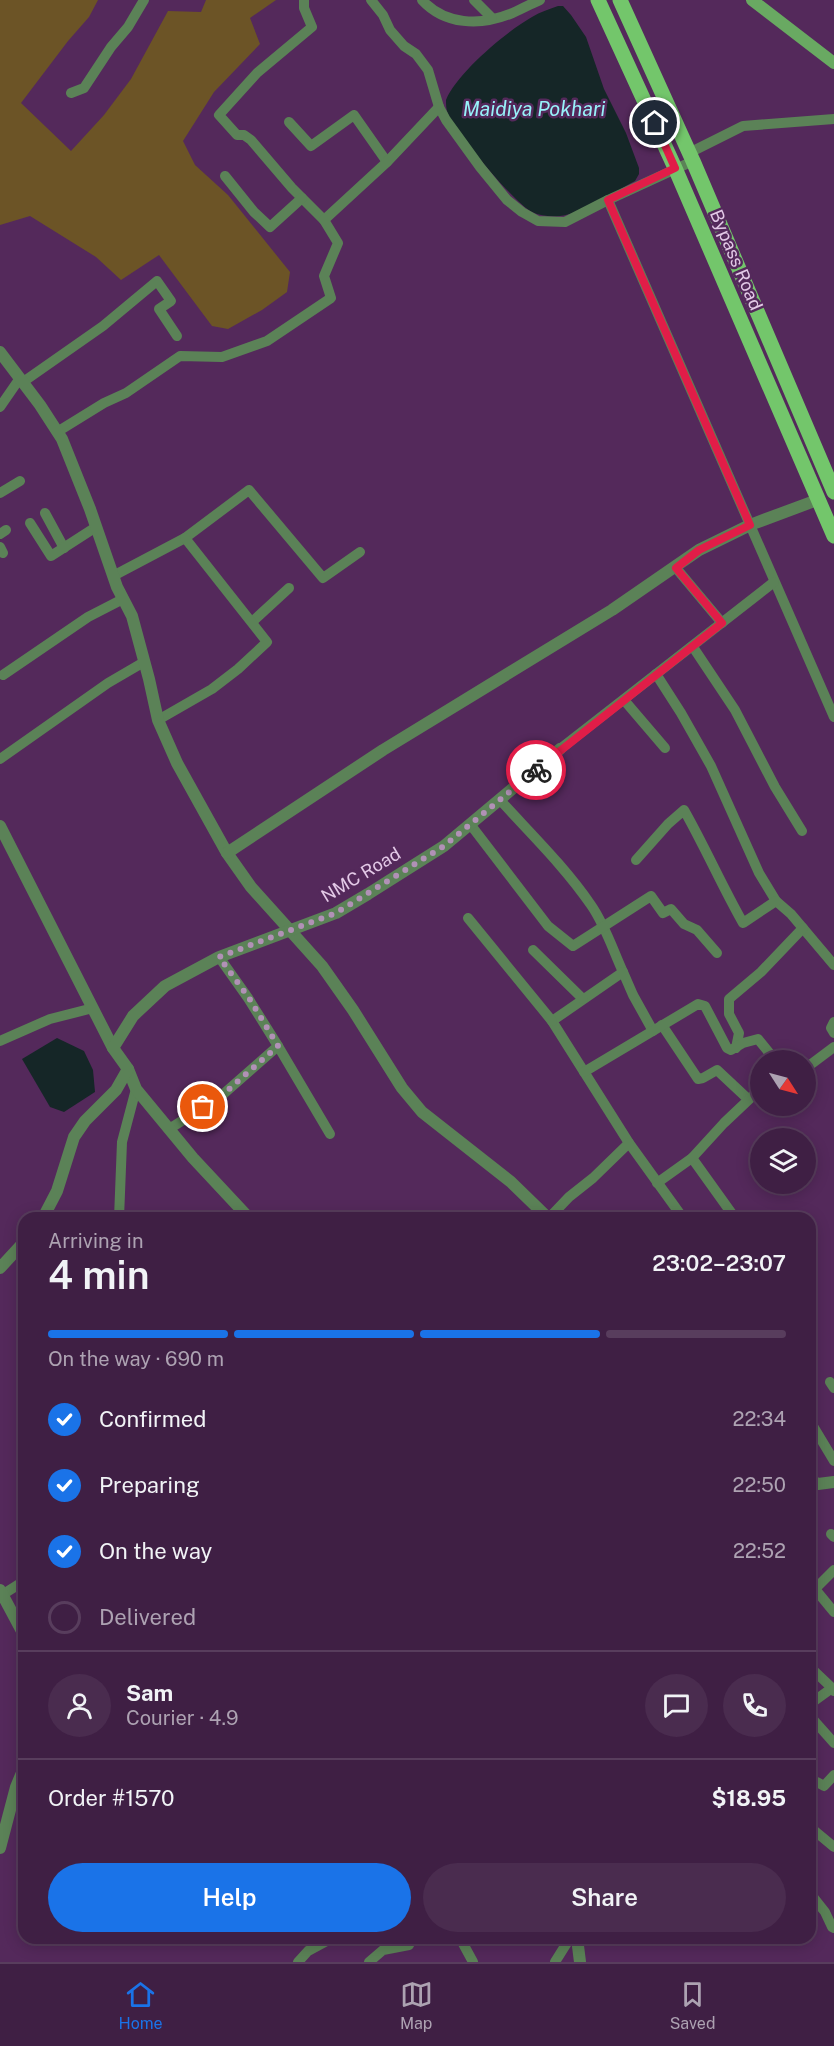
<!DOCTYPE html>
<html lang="en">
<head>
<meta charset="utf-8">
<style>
	:root { --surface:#3f1f44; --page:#4a2c4f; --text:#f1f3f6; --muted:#ada2b2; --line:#583d5d; --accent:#1a73e8 }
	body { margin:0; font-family:"Public Sans",sans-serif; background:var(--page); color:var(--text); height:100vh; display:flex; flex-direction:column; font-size:22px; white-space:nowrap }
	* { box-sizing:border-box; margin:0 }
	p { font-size:20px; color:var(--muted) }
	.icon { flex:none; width:33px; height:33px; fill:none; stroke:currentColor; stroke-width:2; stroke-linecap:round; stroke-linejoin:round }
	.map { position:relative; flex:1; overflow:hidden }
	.side { position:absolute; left:18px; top:1212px; width:798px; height:732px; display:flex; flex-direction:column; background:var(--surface); border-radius:18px; box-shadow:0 3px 15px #0003,0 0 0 2px var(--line) }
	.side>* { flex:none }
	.needle { width:39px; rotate:126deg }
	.buttons { position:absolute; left:750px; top:1050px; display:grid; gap:12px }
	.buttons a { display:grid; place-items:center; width:66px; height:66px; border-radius:50%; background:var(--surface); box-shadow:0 3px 15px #0003,0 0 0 2px var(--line); font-size:30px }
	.pin { position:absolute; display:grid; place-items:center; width:51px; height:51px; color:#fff; margin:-26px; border:3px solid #fff; border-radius:50%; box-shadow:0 2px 6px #0007 }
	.courier { position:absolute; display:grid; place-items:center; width:60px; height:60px; margin:-30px; border:4px solid #e11d48; border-radius:50%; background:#fff; color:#222; box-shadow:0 2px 8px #0007 }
	.overview em { font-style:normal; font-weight:600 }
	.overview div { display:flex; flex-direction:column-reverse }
	.overview { display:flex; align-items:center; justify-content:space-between; height:102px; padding:0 30px }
	h1 { font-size:39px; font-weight:600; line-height:45px }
	.bar { display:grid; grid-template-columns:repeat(4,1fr); gap:9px 6px; align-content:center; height:72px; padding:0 30px }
	.bar i { height:8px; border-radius:4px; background:var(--line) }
	.bar .selected { background:var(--accent) }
	.bar p { grid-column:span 4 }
	.line { display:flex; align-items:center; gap:15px; padding:0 30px; border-top:2px solid var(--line) }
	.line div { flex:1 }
	.round { display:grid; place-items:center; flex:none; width:63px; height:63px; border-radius:32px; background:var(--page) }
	ol { padding:0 30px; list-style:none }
	li { display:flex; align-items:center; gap:18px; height:66px }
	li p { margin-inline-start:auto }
	li .icon { padding:6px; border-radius:50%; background:var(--accent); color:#fff; stroke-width:4 }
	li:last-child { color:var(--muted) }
	li i { width:33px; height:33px; border:3px solid var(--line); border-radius:50% }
	.action { display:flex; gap:12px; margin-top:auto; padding:12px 30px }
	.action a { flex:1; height:69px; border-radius:36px; background:var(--accent); color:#fff; font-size:24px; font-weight:600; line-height:69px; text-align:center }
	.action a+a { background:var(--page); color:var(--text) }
	.tab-bar { display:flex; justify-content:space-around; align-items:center; height:84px; border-top:2px solid var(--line); background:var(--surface); font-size:16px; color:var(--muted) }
	.tab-bar a { display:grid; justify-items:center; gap:3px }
	.tab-bar .selected { color:var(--accent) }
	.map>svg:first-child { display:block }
	.green { fill:#6c5426 }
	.water { fill:#152627 }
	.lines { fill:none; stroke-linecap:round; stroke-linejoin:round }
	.minor { stroke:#5b8257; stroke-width:10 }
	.tertiary { stroke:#5b8257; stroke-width:12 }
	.secondary { stroke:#69a962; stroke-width:12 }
	.primary { stroke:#73c66b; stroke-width:15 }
	.done { stroke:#b191b6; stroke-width:6; stroke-dasharray:0 10.8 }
	.route { stroke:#e11d48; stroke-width:8 }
	.labels { text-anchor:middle; stroke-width:5; stroke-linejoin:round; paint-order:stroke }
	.street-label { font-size:18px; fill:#e3c9e7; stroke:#54295b }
	.water-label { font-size:20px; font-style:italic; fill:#97f2f9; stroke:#54295b }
</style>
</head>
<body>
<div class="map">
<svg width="834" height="1962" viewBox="0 0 834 1962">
	<rect width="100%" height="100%" fill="#54295b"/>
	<!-- green -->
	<polygon class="green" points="0,0 98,0 89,17 68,41 21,103 71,151 104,115 131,79 168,11 201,12 206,0 276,0 250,18 260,44 214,92 183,141 195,165 228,195 290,272 287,292 262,310 228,329 212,326 159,255 121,280 96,257 30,216 0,225"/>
	<!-- water -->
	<g class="water">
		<path d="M558,6H563L571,15L586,37L604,89L626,133L639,168V174L635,181C616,191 579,215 560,216C551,217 540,216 532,212C514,203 456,133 448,114C446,109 446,105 446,100C457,73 507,31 532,17C540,12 550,9 558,6Z"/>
		<polygon points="57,1038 84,1051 93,1070 95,1092 64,1112 50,1107 22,1059"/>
	</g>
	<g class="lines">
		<!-- minor -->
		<g class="minor">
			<polyline points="304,0 304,8 312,27 257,73 219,115 237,135 244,135 251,140 292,188 324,220"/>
			<polyline points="371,0 383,15 390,30 404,46 416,54 428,70 439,107 446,120 480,167 507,200 522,212 538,221 565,222 608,200 693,161"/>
			<path d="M422,0C445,25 480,26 510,14C520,10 530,4 540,0"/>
			<polyline points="474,0 492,18"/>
			<polyline points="71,93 84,88 111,47 128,27 144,0"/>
			<polyline points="289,122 311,146 354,115 387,162"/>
			<polyline points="689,153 743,126 834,119"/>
			<polyline points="225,176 254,212 270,227 302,198"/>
			<polyline points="608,200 834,717"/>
			<polyline points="23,382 103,326 157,281 171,301 159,309 177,336"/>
			<polyline points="0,407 20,378"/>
			<polyline points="57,432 104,403 126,393 180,356 222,357 267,341 331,298 324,276 338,243 324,220 387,162 439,107"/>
			<polyline points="0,493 20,481"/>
			<polyline points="45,513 64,548"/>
			<polyline points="30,523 51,556 96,527"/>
			<polyline points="0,534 6,530"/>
			<polyline points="0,547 3,553"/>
			<polyline points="676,568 722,623"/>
			<polyline points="113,576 185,538 249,490 323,578 360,552"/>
			<polyline points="252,622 289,588"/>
			<polyline points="693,647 735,710 775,787 802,831"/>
			<polyline points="656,674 681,713 711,766 759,873 776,901 791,914 834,965"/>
			<polyline points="3,675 88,617 123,599"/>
			<polyline points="624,700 665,748"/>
			<polyline points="158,720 212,689 238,669 267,642 185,538"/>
			<polyline points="560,749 774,582"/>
			<polyline points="0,759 108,683 144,662"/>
			<path d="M500,800C531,834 565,867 591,905C605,925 613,950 623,972L552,1021L629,1143L683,1218"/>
			<polyline points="470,824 548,926 573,946 651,896 663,913 671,909 684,924 697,930 717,953"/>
			<path d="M636,860L668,824L684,810C705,847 722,886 743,923L776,901"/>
			<polyline points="468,918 552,1021"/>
			<polyline points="533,950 583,999"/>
			<polyline points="623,972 633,995 653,1031"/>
			<polyline points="834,1022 831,1028 834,1033"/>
			<polyline points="662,1025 698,1079 703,1078 717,1070 748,1099"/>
			<polyline points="0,1041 50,1019 93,1008"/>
			<polyline points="278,1046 330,1134"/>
			<polyline points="736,1048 739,1033 729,1014 729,999 761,972 803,928"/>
			<polyline points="806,1068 834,1047"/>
			<polyline points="584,1072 698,1004 705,1006 727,1048 731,1050 743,1043 758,1039 775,1060"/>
			<polyline points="169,1129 220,1097 278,1046 248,998 219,957"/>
			<polyline points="692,1158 735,1218"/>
			<polyline points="657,1183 692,1158 724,1123 760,1089"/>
			<polyline points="119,1218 122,1142 136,1089"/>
			<polyline points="549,1218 569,1197 593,1178 629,1143"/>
			<polyline points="830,1382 834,1388"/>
			<polyline points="810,1421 834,1461"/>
			<polyline points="831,1534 834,1537"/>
			<polyline points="815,1589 834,1612"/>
			<polyline points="810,1594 834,1570"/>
			<polyline points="2,1595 24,1581"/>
			<polyline points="810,1667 832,1688"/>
			<polyline points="810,1704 832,1688 834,1691"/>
			<polyline points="810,1716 834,1743"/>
			<polyline points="810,1789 817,1782 824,1786 834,1775"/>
			<polyline points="810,1827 834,1847"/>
			<polyline points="810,1893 825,1912 832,1927 834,1928"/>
			<polyline points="460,1938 473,1962"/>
			<polyline points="298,1962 308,1951 332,1938"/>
			<polyline points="369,1962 383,1950 409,1945 412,1938"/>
			<polyline points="555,1962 570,1938"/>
		</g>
		<!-- tertiary -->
		<g class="tertiary">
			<polyline points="0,352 40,405 62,439 90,509 117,587 132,616 149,679 158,720 177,763 227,853 251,887 322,966 353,1010 402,1088 422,1112 511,1182 548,1218"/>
			<polyline points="0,826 113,1048"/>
			<polyline points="227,853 383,750 612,610 699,550 750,525 817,500"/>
			<polyline points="128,1069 136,1089 193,1158 249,1218"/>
			<polyline points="43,1218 57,1191 74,1137 85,1121 116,1090 128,1069 113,1048 133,1016 165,986 219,957 336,913 368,894 444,846 560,749"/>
			<polyline points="0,1268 24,1242"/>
			<polyline points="810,1480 818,1484 834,1482"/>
			<polyline points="0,1590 24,1635"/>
			<polyline points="0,1848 16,1787 24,1768"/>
			<polyline points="577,1938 580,1962"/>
		</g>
		<!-- secondary -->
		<polyline class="secondary" points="752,0 834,63"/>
		<!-- primary -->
		<g class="primary">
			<polyline points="598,0 675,168 834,536"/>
			<polyline points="620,0 693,161 834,492"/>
		</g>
	</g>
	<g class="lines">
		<!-- done -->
		<polyline class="done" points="203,1107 220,1097 278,1046 249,998 219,957 336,913 444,846 536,770"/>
		<!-- route -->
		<polyline class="route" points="536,770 722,623 676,568 699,550 750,525 608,200 675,168 655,123"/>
	</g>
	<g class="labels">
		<!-- street labels -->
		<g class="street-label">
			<text transform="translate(736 260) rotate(67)" y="6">Bypass Road</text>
			<text transform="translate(361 875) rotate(-31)" y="6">NMC Road</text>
		</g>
		<!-- water labels -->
		<g class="water-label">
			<text x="534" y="116">Maidiya Pokhari</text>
		</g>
	</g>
</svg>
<div class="buttons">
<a><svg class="needle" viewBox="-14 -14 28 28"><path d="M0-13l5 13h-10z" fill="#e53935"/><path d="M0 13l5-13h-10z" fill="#ada2b2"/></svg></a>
<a><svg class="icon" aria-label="layers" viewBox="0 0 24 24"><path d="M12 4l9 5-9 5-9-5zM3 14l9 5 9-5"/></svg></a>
</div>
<div class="pin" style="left:203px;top:1107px;background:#ea580c"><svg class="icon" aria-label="bag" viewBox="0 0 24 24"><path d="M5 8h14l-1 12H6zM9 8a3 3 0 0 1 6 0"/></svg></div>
<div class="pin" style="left:655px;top:123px;background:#1f2937"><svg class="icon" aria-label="home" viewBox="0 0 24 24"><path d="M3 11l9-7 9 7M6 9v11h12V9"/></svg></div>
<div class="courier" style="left:536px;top:770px"><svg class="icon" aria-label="bike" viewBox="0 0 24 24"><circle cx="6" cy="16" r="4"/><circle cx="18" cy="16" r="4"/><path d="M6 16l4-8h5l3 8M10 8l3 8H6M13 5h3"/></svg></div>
<section class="side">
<div class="overview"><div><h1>4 min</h1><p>Arriving in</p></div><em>23:02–23:07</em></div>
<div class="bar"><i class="selected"></i><i class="selected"></i><i class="selected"></i><i></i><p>On the way · 690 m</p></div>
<ol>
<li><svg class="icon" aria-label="check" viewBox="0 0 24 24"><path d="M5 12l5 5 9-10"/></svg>Confirmed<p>22:34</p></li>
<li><svg class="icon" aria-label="check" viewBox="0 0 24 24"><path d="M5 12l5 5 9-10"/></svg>Preparing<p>22:50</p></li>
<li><svg class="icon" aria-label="check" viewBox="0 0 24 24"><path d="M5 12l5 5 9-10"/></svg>On the way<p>22:52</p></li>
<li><i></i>Delivered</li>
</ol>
<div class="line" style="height:108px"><a class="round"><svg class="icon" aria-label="person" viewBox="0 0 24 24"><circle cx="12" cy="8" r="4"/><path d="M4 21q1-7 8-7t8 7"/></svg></a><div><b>Sam</b><p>Courier · 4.9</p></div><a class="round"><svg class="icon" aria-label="chat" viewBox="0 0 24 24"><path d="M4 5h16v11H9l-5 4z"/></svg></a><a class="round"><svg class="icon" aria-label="phone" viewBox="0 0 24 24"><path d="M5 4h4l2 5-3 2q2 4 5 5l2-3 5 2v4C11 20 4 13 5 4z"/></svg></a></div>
<div class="line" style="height:78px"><div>Order #1570</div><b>$18.95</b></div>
<div class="action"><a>Help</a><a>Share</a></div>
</section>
</div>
<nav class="tab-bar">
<a class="selected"><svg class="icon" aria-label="home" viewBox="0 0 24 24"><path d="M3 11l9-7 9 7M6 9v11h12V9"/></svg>Home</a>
<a><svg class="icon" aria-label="map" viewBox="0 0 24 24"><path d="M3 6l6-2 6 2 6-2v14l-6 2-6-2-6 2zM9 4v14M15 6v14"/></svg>Map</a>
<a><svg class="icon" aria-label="saved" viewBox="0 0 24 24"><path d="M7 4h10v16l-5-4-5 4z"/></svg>Saved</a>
</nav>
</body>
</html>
